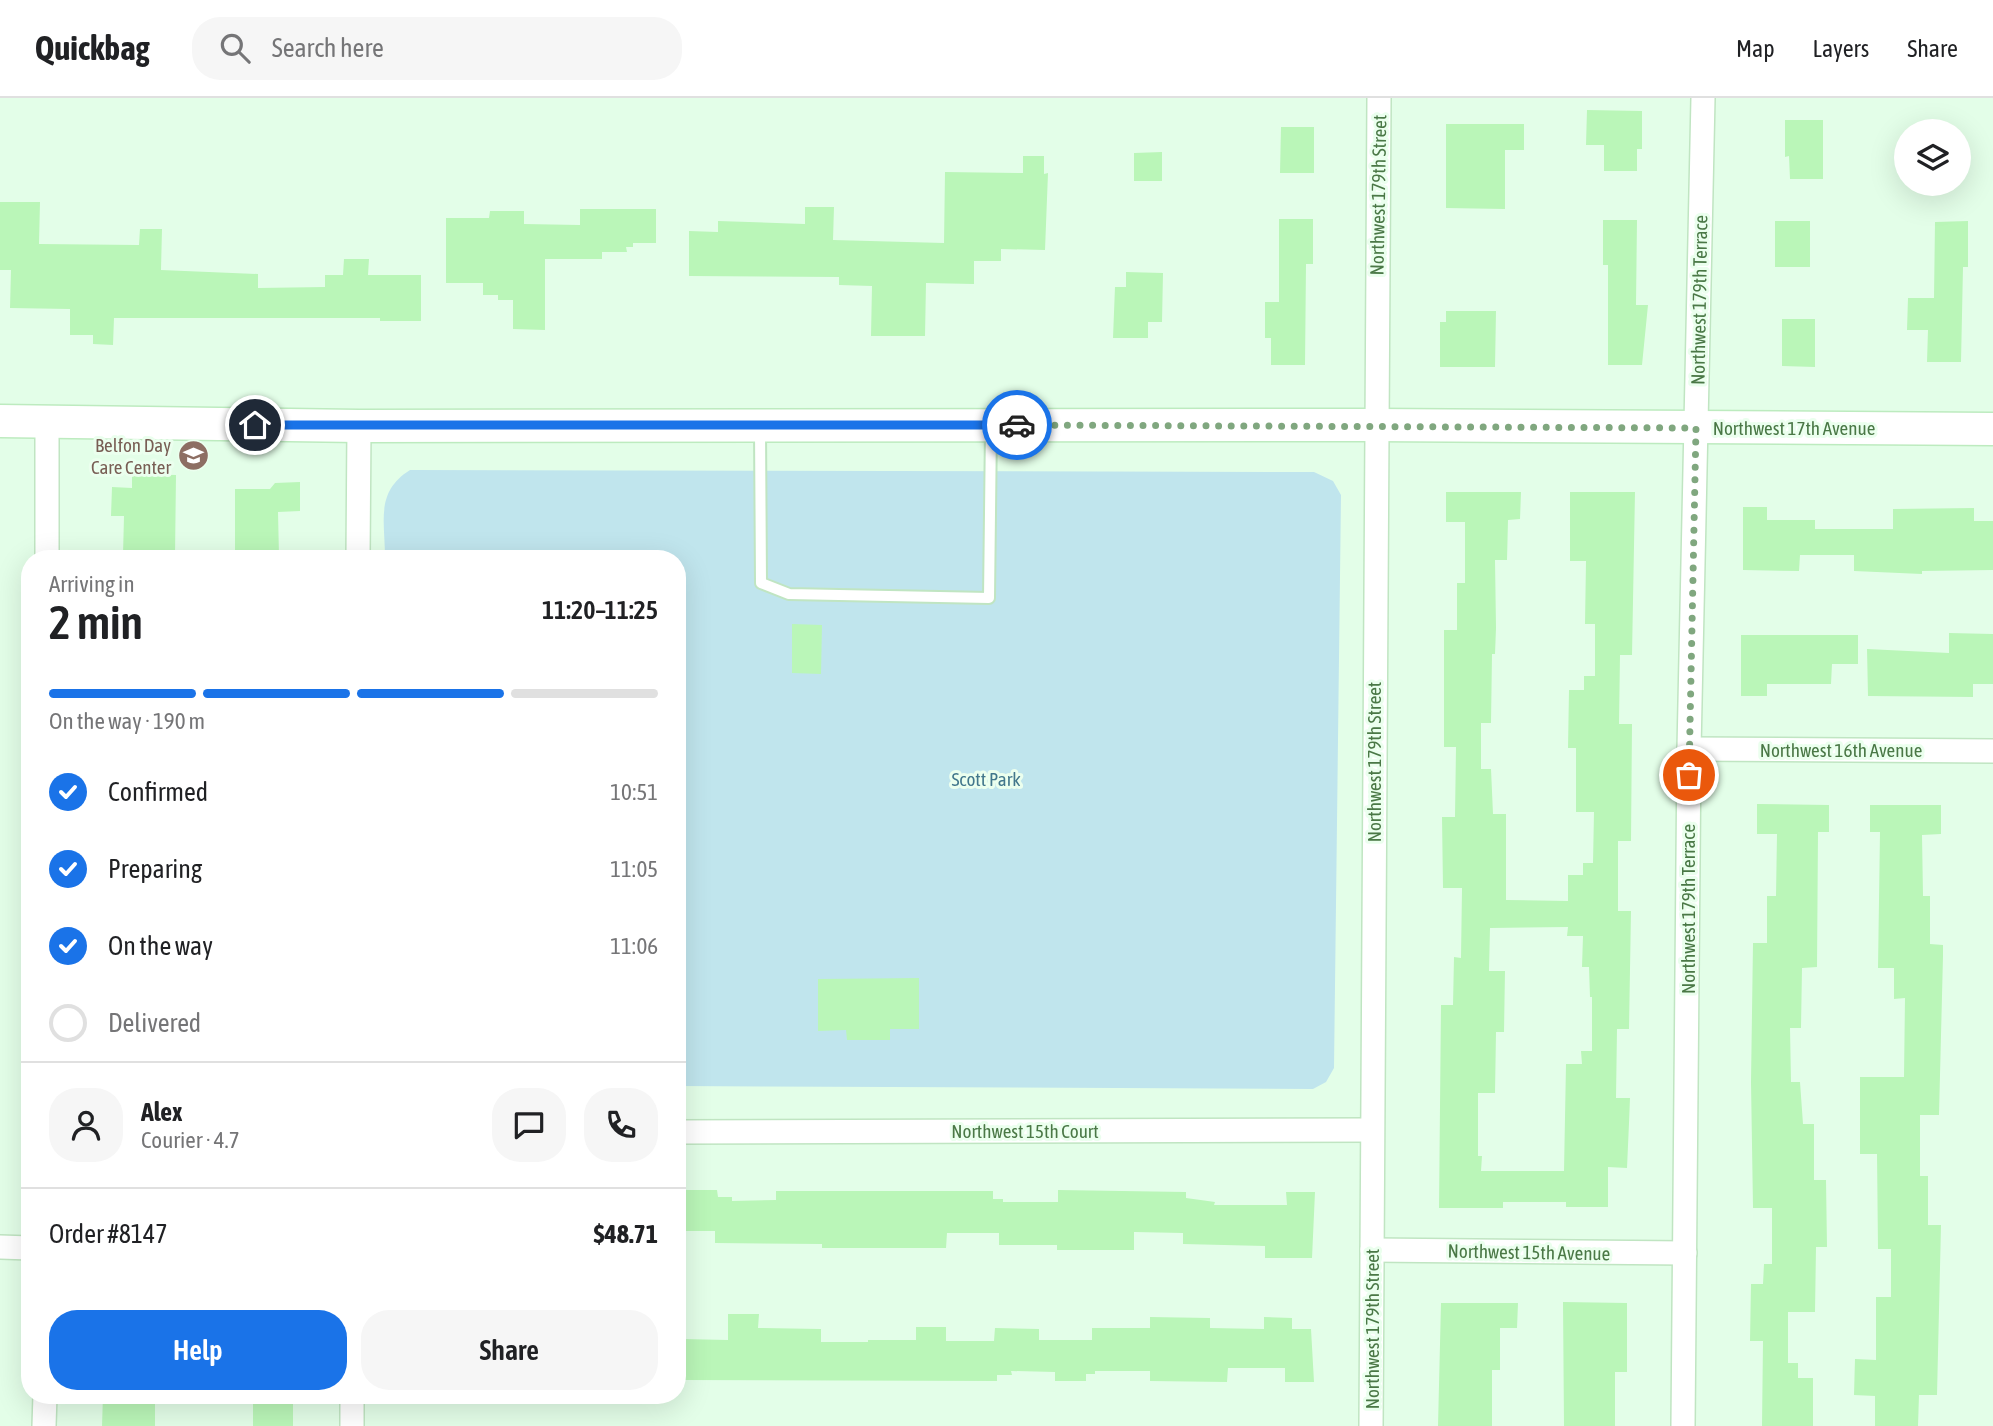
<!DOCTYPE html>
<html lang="en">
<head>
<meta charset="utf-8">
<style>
	:root { --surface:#fff; --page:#f6f6f6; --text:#202124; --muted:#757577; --line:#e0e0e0; --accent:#1a73e8 }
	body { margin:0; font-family:"Asap Condensed",sans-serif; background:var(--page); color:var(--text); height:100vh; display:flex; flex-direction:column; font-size:26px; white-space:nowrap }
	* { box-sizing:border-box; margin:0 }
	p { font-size:23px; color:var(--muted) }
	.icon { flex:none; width:38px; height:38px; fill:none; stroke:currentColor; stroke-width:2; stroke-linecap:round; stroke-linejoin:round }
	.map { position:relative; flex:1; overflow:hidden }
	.panel { position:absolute; left:21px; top:452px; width:665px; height:854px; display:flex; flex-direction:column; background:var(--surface); border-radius:28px; box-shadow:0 7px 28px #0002 }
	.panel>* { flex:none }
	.fabs { position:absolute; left:1894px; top:21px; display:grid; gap:14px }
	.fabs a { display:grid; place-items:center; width:77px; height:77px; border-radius:50%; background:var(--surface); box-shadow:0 7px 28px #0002; font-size:35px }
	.pin { position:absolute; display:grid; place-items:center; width:60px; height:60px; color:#fff; margin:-30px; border:4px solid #fff; border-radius:50%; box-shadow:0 2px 7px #0007 }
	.courier { position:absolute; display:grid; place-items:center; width:70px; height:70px; margin:-35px; border:5px solid #1a73e8; border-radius:50%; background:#fff; color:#222; box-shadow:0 2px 9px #0007 }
	.summary em { font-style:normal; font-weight:600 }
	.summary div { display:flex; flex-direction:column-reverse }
	.summary { display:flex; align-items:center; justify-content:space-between; height:119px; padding:0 28px }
	h1 { font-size:46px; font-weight:600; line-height:52px }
	.bar { display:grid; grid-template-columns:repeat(4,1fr); gap:10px 7px; align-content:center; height:84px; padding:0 28px }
	.bar i { height:9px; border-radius:5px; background:var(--line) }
	.bar .current { background:var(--accent) }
	.bar p { grid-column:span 4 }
	.line { display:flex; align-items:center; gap:18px; padding:0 28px; border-top:2px solid var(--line) }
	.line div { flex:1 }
	.round { display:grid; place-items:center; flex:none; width:74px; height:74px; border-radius:28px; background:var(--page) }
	ol { padding:0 28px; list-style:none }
	li { display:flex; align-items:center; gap:21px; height:77px }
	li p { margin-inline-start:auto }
	li .icon { padding:7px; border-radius:50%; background:var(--accent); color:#fff; stroke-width:4 }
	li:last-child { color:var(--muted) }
	li i { width:38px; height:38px; border:4px solid var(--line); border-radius:50% }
	.cta { display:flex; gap:14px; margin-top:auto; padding:14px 28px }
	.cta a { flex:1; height:80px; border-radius:28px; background:var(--accent); color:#fff; font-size:28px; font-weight:600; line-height:80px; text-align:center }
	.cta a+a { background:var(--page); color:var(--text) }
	header { display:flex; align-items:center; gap:42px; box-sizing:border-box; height:98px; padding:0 35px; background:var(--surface); border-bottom:2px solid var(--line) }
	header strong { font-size:33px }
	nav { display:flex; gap:38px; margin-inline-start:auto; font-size:24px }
	.search { width:490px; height:63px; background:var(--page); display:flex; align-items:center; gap:18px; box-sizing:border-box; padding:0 24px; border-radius:28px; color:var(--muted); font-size:26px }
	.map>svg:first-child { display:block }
	.green { fill:#c0e5ed }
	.building { fill:#baf6b8; fill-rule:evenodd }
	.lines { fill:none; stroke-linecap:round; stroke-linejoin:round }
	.lane-casing { stroke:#c0e5c2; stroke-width:14 }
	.street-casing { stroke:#c0e5c2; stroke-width:26 }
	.secondary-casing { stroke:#bdebbf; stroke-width:35 }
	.lane { stroke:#fff; stroke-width:10 }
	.street { stroke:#fff; stroke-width:23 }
	.secondary { stroke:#fff; stroke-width:32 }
	.done { stroke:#80a77f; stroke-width:7; stroke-dasharray:0 12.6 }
	.route { stroke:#1a73e8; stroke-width:9 }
	.labels { text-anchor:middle; stroke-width:6; stroke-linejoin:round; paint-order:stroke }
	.street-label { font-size:19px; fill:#4a7846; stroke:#ebffee }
	.education-label { font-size:19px; fill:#785e54; stroke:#ebffee; text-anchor:end }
	.park-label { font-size:19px; fill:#42778c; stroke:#ebffee }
</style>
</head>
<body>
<header>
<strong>Quickbag</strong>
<div class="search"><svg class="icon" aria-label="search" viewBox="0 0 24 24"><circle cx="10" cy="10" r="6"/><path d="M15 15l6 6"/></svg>Search here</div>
<nav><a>Map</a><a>Layers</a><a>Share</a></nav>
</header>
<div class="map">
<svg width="1993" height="1328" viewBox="0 0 1993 1328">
	<rect width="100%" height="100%" fill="#e3fee8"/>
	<!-- green -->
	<path class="green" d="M410,372L1314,374L1333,383L1341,397L1334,970L1326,984L1313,991L677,988V460H385C385,423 375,394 410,372Z"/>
	<!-- building -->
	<g class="building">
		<polygon points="1587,12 1642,13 1642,51 1637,51 1637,73 1604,73 1604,47 1586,47"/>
		<polygon points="1785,22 1823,22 1823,81 1790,81 1789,58 1785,59"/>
		<polygon points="1446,26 1524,26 1524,52 1505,52 1505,111 1446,110"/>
		<polygon points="1281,29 1314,29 1314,75 1280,75"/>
		<polygon points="1162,54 1162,83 1134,83 1134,55"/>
		<polygon points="1023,58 1044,58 1044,76 1048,75 1045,152 1001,151 1001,163 974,163 974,186 926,185 925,238 871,238 872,188 839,187 839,179 689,178 689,133 718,134 718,123 805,126 805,109 834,109 833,142 944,145 945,74 1023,75"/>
		<polygon points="0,104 40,104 39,146 139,147 140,131 162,131 161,172 258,176 258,190 325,189 325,177 343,177 344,161 369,161 368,177 421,177 421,223 380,223 380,220 114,220 113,247 93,246 93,237 70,237 70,211 10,210 11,172 0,172"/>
		<polygon points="580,111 656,111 656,145 633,145 633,149 626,149 627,154 602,154 602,161 545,161 545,232 513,231 513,202 498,202 498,197 483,197 483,185 446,185 446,120 489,120 490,113 524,113 524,126 580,127"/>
		<polygon points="1279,121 1313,121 1313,166 1306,166 1305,267 1271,267 1271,240 1265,240 1265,204 1279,204"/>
		<polygon points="1603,122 1637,122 1636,207 1648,207 1642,267 1608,267 1608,167 1603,167"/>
		<rect x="1775" y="123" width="35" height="46"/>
		<polygon points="1968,123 1968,169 1963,169 1961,264 1927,264 1928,232 1907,232 1908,200 1934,200 1935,124"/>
		<polygon points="1126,174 1163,175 1162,224 1148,224 1148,240 1113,240 1115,189 1126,189"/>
		<polygon points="1446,213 1496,213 1495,269 1440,269 1440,224 1446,224"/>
		<polygon points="1782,221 1815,221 1815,269 1782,268"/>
		<polygon points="132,376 176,377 175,458 123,457 124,418 111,418 112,389 132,390"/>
		<polygon points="300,384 300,413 278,414 279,458 235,459 235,391 270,391 275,385"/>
		<path d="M1446,394H1521L1520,421L1508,422L1507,462H1495L1496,530L1495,556H1492L1491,625H1481V671H1491L1493,716H1506V802L1568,803V777H1583V765H1593L1594,714H1576V650H1568L1569,592H1584V578H1595V526H1585L1586,463H1570V394H1635L1632,557H1620L1619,626H1632L1631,743H1618V813H1631L1629,931H1617L1616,1000H1630L1629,1025L1627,1070L1608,1069V1109H1566V1104H1503V1110H1439L1441,907H1453L1454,859L1461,860L1462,790H1443L1442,719H1455L1456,649H1444V532H1457V485H1465V424H1446ZM1568,829L1567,838H1583L1582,869H1589L1590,899H1592V953H1581L1582,966H1566L1564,1073H1481L1482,1058H1478V995H1495L1496,934H1504L1505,873H1489L1490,830Z"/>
		<polygon points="1743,409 1767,409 1767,422 1815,422 1815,431 1893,431 1893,411 1974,410 1974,423 1993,423 1993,472 1922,473 1922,476 1854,473 1854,457 1800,457 1799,473 1743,472"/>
		<polygon points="792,526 822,527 821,576 792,575"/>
		<polygon points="1949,535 1993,536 1993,586 1973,586 1973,599 1868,598 1867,551 1949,555"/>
		<polygon points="1741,537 1858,537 1858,566 1832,566 1831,586 1767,586 1767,598 1741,598"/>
		<polygon points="1757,706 1829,707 1829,734 1818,734 1817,869 1802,870 1801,930 1790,930 1791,984 1800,984 1803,1026 1814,1026 1814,1082 1826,1082 1827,1149 1816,1149 1815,1214 1788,1214 1788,1265 1798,1265 1798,1280 1813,1280 1813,1328 1762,1328 1763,1243 1750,1243 1751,1186 1763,1186 1764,1166 1772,1166 1772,1110 1753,1110 1751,984 1753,845 1767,845 1767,798 1776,798 1777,736 1757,736"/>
		<polygon points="1870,707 1941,707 1941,736 1922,737 1923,798 1930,798 1930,846 1943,847 1943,858 1939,1017 1920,1017 1920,1078 1928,1078 1928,1127 1941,1127 1937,1297 1919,1297 1918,1328 1875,1328 1875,1298 1854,1297 1855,1261 1876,1262 1876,1199 1891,1199 1891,1151 1878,1151 1877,1056 1860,1056 1860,979 1904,979 1905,900 1894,901 1894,870 1878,870 1880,734 1870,734"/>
		<polygon points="919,880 919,931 890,931 890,942 847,942 846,932 818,933 818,881"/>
		<polygon points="683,1092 717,1092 718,1099 732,1099 732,1103 776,1102 776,1093 993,1093 993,1101 1003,1101 1003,1104 1058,1104 1058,1092 1186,1094 1186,1100 1215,1104 1214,1107 1287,1107 1286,1094 1315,1094 1312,1160 1265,1160 1265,1148 1183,1146 1183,1135 1134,1134 1134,1152 1057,1152 1057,1147 999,1147 999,1135 947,1135 946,1150 822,1150 822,1146 715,1145 715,1133 682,1133"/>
		<polygon points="1563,1204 1627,1205 1627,1274 1615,1274 1615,1328 1564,1328"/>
		<polygon points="1441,1205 1518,1205 1517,1230 1500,1230 1500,1272 1492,1272 1492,1328 1438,1328"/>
		<polygon points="728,1216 759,1216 758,1230 821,1231 821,1244 868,1244 868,1242 916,1242 916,1229 946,1229 946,1243 994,1243 995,1230 1039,1231 1039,1242 1092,1242 1092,1230 1150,1230 1150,1219 1210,1220 1210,1230 1264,1231 1264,1219 1292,1220 1292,1231 1311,1231 1314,1284 1285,1284 1285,1270 1228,1270 1227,1284 1150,1283 1150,1273 1095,1273 1095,1276 1086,1276 1086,1283 1055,1283 1055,1274 1011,1273 1012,1277 997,1277 997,1283 681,1282 682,1241 728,1242"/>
		<polygon points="103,1297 155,1297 155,1328 102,1328"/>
		<rect x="253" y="1297" width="40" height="31"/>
	</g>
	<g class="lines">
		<defs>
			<polyline id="lane" points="760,331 761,485 789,496 989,500 991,330"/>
			<g id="street">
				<polyline points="47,324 47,460"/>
				<polyline points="358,460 359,328"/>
				<polyline points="1689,651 1993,653"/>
				<polyline points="677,1034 1372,1032"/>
				<polyline points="0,1149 30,1150"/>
				<polyline points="1372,1152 1685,1155"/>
				<polyline points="44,1328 45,1297"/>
				<polyline points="352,1328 352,1297"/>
				<polyline points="1371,1328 1379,0"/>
				<polyline points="1683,1328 1689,651 1703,0"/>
			</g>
			<polyline id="secondary" points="0,323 359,328 1375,327 1993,331"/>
		</defs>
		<!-- lane casing -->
		<use href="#lane" class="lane-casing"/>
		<!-- street casing -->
		<use href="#street" class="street-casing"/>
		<!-- secondary casing -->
		<use href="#secondary" class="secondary-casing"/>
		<!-- lane -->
		<use href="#lane" class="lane"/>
		<!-- street -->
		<use href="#street" class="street"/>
		<!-- secondary -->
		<use href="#secondary" class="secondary"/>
	</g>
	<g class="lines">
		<!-- done -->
		<polyline class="done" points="1017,327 1696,330 1689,677"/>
		<!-- route -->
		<polyline class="route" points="255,327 1017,327"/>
	</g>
	<!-- icons -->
	<defs>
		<symbol id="school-disc" viewBox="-11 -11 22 22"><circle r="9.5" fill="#8d6e63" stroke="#ebffee"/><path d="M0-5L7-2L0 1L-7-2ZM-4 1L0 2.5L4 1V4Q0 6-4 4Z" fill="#fff"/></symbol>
	</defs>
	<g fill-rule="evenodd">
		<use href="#school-disc" x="176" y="340" width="35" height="35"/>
	</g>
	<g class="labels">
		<!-- street labels -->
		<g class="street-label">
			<text transform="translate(1378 97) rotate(-89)" y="7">Northwest 179th Street</text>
			<text transform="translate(1699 202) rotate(-89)" y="7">Northwest 179th Terrace</text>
			<text x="1794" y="337">Northwest 17th Avenue</text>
			<text x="1841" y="659">Northwest 16th Avenue</text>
			<text transform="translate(1374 664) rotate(-90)" y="7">Northwest 179th Street</text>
			<text transform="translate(1688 811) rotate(-90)" y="7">Northwest 179th Terrace</text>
			<text x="1025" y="1040">Northwest 15th Court</text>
			<text transform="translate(1529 1154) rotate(1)" y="7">Northwest 15th Avenue</text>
			<text transform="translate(1372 1231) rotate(-90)" y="7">Northwest 179th Street</text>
		</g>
		<!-- education labels -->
		<g class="education-label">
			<text x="171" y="354">Belfon Day<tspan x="171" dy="22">Care Center</tspan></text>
		</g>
		<!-- park labels -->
		<g class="park-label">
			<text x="986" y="688">Scott Park</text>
		</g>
	</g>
</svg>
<div class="fabs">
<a><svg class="icon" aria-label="layers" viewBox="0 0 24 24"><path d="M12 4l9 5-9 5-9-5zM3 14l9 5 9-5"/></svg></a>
</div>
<div class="pin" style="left:1689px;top:677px;background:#ea580c"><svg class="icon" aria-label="bag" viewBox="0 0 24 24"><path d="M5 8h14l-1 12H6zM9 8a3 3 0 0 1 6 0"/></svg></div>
<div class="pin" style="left:255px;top:327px;background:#1f2937"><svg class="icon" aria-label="home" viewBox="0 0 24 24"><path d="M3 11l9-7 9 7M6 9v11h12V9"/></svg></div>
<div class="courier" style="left:1017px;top:327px"><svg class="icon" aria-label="car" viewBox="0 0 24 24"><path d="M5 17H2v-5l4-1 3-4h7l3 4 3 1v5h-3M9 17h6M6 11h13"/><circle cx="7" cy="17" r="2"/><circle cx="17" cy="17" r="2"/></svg></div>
<section class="panel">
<div class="summary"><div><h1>2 min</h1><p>Arriving in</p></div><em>11:20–11:25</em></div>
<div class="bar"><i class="current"></i><i class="current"></i><i class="current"></i><i></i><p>On the way · 190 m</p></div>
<ol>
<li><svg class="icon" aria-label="check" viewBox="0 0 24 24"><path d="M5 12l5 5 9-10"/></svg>Confirmed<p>10:51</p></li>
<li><svg class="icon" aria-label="check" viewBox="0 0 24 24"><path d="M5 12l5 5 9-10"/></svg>Preparing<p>11:05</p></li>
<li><svg class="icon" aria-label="check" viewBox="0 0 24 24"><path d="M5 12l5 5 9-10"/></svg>On the way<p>11:06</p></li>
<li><i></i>Delivered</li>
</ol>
<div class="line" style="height:126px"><a class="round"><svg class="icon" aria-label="person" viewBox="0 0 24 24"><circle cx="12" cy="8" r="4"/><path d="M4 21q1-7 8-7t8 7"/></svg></a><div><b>Alex</b><p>Courier · 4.7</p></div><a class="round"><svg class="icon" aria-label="chat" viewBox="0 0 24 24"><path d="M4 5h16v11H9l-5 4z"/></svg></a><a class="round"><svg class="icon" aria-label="phone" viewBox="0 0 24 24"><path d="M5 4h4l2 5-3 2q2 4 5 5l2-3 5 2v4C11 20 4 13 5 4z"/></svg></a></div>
<div class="line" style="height:91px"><div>Order #8147</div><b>$48.71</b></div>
<div class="cta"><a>Help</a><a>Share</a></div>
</section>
</div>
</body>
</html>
